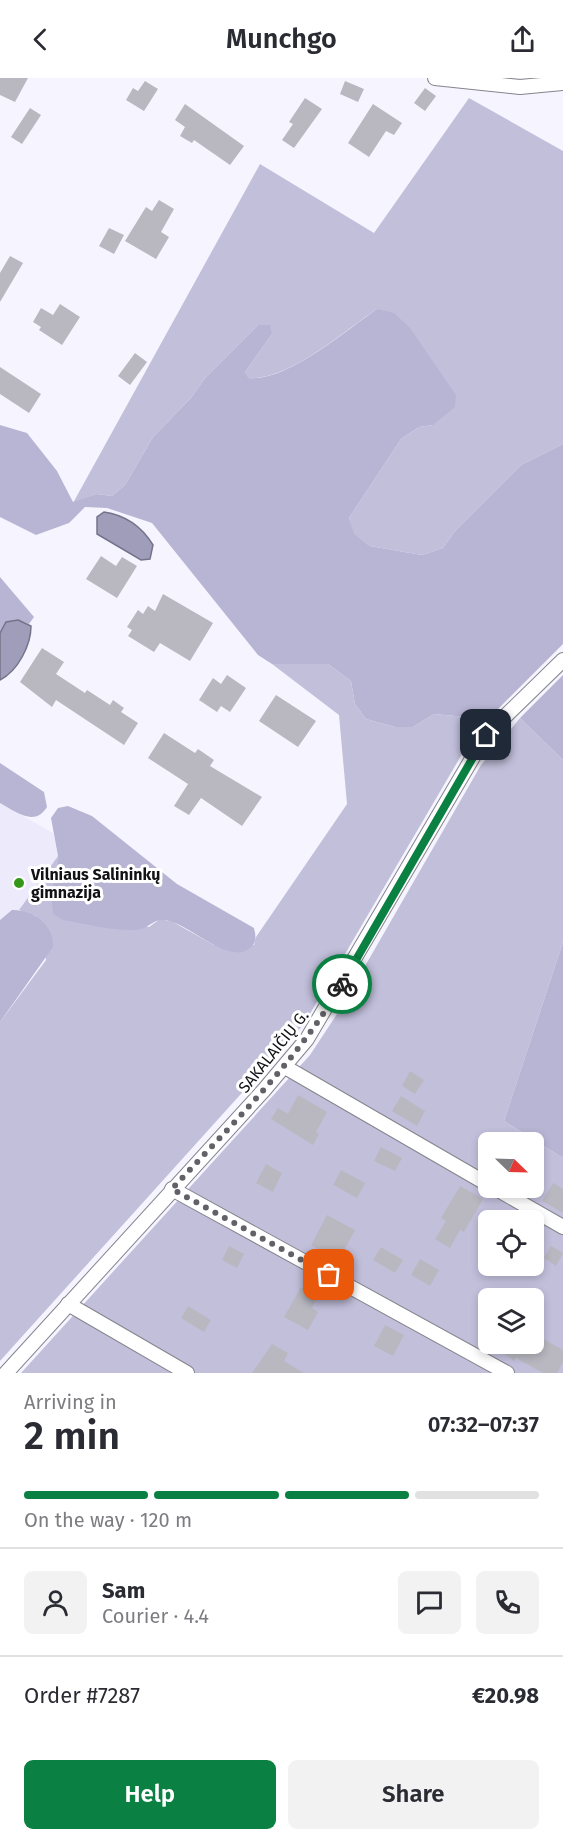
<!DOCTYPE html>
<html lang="en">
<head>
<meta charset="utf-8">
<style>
	:root { --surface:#fff; --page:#f2f2f3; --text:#2b2b33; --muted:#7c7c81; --line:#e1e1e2; --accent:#0b8043 }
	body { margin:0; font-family:"Fira Sans",sans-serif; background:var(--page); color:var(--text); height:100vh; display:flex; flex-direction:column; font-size:22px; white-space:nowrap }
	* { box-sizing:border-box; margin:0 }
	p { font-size:20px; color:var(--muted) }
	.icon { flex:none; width:33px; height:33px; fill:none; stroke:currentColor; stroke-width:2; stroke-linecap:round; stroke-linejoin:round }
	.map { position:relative; height:1295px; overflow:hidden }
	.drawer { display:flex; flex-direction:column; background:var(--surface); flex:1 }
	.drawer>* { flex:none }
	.needle { width:39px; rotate:113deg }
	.fabs { position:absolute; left:478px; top:1054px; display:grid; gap:12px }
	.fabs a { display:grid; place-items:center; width:66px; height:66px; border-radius:9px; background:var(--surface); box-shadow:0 3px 9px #0003; font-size:30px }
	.pin { position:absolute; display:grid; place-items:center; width:51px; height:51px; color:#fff; margin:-26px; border-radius:12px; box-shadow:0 3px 9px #0006 }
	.courier { position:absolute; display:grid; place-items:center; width:60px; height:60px; margin:-30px; border:4px solid #0b8043; border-radius:50%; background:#fff; color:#222; box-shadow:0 2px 8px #0007 }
	.overview em { font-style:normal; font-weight:600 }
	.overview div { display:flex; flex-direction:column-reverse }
	.overview { display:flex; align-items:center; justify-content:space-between; height:102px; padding:0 24px }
	h1 { font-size:39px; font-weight:600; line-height:45px }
	.bar { display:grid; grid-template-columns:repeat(4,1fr); gap:9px 6px; align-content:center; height:72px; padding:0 24px }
	.bar i { height:8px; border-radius:4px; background:var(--line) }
	.bar .on { background:var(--accent) }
	.bar p { grid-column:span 4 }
	.line { display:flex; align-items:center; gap:15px; padding:0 24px; border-top:2px solid var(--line) }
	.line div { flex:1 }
	.round { display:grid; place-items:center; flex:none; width:63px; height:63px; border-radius:9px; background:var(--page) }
	.button { display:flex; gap:12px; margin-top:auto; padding:12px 24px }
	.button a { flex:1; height:69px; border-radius:9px; background:var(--accent); color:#fff; font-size:24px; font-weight:600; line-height:69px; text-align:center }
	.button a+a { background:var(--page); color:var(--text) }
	header { display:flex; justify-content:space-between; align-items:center; height:78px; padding:0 24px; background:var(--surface); font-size:27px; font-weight:600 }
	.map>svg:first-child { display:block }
	.built { fill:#eceafb }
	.green { fill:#c2bfdb; fill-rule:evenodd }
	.forest { fill:#b8b5d4 }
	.water { fill:#a09dbb; stroke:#757389; stroke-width:1.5 }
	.building { fill:#b9b8c1 }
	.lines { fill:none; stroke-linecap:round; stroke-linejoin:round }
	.street-casing { stroke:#85848d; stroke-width:16 }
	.street { stroke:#fff; stroke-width:14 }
	.done { stroke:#626167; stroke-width:6; stroke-dasharray:0 10.8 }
	.route { stroke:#0b8043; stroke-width:8 }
	.poi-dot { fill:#36981b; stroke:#fff; stroke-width:2 }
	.labels { text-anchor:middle; stroke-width:6; stroke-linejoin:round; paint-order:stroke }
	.poi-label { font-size:16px; font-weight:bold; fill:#121115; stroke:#fff; text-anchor:start }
	.street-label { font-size:16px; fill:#121115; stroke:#fff }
</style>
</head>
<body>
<header><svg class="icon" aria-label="back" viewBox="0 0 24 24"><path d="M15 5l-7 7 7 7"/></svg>Munchgo<svg class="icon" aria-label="share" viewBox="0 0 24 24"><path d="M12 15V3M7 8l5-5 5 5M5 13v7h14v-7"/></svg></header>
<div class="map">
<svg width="563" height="1295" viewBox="0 0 563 1295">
	<rect width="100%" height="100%" fill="#f6f5ff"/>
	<!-- built -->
	<polygon class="built" points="0,725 53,755 58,778 19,832 12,833 0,842"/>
	<!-- green -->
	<g class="green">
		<path d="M469,20L563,73V366L521,387L455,453L443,470L422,477L370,468L353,456L349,440L401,361L419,349L433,347L377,231C344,253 287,304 247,300L245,294L272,256L258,247L205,300L191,320L153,359L125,407L112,418L97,416L73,425L260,86L374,155Z"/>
		<polygon points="272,586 328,586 351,603 355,626 366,641 395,649 413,649 434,636 488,641 465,671 304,946 0,1283 0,944 46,882 36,838 19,832 58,778 51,814 149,849 160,841 173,844 214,867 254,867 256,859 347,726 339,637"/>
		<path d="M520,640L563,682V864L504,1043L563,1080V1295H21L310,977L339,933L481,687ZM489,1065H534V1110H489ZM489,1143H534V1188H489ZM489,1221H534V1266H489Z"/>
	</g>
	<!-- forest -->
	<g class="forest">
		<path d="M377,231L394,235L410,250L456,317L455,329L433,347L419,349L401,361L349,440L354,456L370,468L422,477L443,470L455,453L521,387L563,366V566L488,641L434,636L413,649H395L366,641L355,626L351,603L328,586H272L258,577L152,445L107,430L85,429L69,445L36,457L0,439V347L27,355L57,393L73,424L97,416L112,418L125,407L153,359L191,320L205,300L258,247H270L272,256L245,294L248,300C287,304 345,253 377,231Z"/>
		<polygon points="0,499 34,539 29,546 18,542 6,544 0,555"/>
		<polygon points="563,597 563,682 520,640"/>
		<path d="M0,685L44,714L47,729C35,749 16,734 0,725Z"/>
		<path d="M68,728L92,738L177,806L254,850C256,859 257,864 250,870C228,889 185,840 161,842C153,842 146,852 136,852C112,853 87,846 63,842L53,836L51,814L58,778L51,740L58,730Z"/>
		<path d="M12,832C33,831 54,847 53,869L0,944V842Z"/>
		<polygon points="563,864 563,1080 504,1043"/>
	</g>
	<!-- water -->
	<g class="water">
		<path d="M104,434C125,437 142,449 153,467L150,481L141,482L97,456V439Z"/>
		<path d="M18,542L31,548C31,567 18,593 0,602V555L6,544Z"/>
	</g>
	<!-- building -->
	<g class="building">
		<polygon points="0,0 28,0 15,24 0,17"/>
		<polygon points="145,3 158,11 144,33 126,22 133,10 138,13"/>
		<polygon points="345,3 364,11 358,24 340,16"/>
		<polygon points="425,10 436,18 425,33 414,25"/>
		<polygon points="305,20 322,31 294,70 282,62 293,46 289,44"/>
		<polygon points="185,26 244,68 230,87 194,62 192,65 180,58 185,49 175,42"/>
		<polygon points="373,26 402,45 394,57 386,53 369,79 348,65"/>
		<polygon points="30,30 41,37 22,66 11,59"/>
		<polygon points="159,122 174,131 161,154 169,159 156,181 125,163 146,129 152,133"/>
		<polygon points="109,150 124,157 114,176 99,168"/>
		<polygon points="10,178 23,185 0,224 0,195"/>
		<polygon points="60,226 80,239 62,267 39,252 41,249 33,244 41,230 53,237"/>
		<polygon points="135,275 147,284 130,307 118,298"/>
		<polygon points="0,289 41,316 29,335 0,316"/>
		<polygon points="101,478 116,488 122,479 137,488 117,520 86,501"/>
		<polygon points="163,516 213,545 190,583 160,565 154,574 128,558 132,552 127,549 138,532 143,536 148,528 155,533"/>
		<polygon points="42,570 64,584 56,596 85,615 87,612 110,627 113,622 124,630 121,634 138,645 124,667 56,622 52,629 20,604"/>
		<polygon points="227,597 246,610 230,634 221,628 217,634 199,622 213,600 221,606"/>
		<polygon points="276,617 316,643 298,669 259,643"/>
		<polygon points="164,655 195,675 198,671 214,682 210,688 262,719 242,748 201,720 189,737 174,728 188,706 148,680"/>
		<polygon points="410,993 424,1002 415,1016 402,1008"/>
		<polygon points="298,1017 327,1034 316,1054 319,1056 313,1067 271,1041 278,1030 288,1036"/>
		<polygon points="401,1018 425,1033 417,1048 392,1033"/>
		<polygon points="381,1069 402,1080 395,1093 374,1083"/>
		<polygon points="266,1086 282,1095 273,1114 256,1105"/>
		<polygon points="341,1092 365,1105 357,1120 333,1107"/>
		<polygon points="553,1105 563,1111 563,1135 542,1123"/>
		<polygon points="460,1108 483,1121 464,1154 460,1152 450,1170 435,1161 446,1143 441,1140"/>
		<polygon points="327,1137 355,1152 341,1178 333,1174 331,1178 311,1167"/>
		<polygon points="229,1168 244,1176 237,1190 222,1182"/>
		<polygon points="551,1168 563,1175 556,1188 544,1180"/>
		<polygon points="381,1169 403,1182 395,1195 373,1182"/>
		<polygon points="420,1181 439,1192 430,1208 411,1197"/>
		<polygon points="301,1209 318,1218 312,1230 318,1234 308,1252 284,1239"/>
		<polygon points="188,1228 211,1242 204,1254 181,1240"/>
		<polygon points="385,1247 404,1257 393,1278 374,1268"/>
		<polygon points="534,1256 563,1272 563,1284 557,1295 543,1295 516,1280 514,1283 490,1266 534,1266"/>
		<polygon points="272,1266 288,1275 284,1283 304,1295 252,1295"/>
	</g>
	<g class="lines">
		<defs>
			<g id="street">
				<polyline points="435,0 520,9 563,5"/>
				<polyline points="285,989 489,1107"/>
				<polyline points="495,1110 563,1149"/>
				<polyline points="172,1111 507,1295"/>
				<polyline points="68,1226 187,1295"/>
				<polyline points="6,1295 264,1012 307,961 486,657 563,582"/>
			</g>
		</defs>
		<!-- street casing -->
		<use href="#street" class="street-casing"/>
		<!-- street -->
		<use href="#street" class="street"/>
	</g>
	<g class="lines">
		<!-- done -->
		<path class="done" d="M329,1197L172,1111C233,1045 297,983 342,906"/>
		<!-- route -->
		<polyline class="route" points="342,906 486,657"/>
	</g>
	<!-- markers -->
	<circle class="poi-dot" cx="19" cy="805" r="6"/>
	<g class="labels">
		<!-- poi labels -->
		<g class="poi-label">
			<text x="31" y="802">Vilniaus Salininkų<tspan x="31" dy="18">gimnazija</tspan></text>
		</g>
		<!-- street labels -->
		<g class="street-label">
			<text transform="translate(273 973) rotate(-51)" y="6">SAKALAIČIŲ G.</text>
		</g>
	</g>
</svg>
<div class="fabs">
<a><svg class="needle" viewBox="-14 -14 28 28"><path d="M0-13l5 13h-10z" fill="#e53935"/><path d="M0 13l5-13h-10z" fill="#7c7c81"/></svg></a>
<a><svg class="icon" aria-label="locate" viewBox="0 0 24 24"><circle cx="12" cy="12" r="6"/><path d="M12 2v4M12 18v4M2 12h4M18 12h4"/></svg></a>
<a><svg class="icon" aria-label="layers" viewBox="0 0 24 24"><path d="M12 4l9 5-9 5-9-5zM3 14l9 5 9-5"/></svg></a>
</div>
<div class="pin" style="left:329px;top:1197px;background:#ea580c"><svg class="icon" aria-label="bag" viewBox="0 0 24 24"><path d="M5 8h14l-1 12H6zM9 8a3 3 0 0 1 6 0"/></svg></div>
<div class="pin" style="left:486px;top:657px;background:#1f2937"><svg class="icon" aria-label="home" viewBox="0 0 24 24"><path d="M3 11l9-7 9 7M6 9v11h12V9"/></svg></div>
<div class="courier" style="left:342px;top:906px"><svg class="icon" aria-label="bike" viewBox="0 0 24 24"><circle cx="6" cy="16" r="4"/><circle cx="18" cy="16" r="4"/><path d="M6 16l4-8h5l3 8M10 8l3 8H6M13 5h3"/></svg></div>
</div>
<section class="drawer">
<div class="overview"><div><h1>2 min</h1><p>Arriving in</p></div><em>07:32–07:37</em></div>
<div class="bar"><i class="on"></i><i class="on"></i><i class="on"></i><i></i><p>On the way · 120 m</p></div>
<div class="line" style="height:108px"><a class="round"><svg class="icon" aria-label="person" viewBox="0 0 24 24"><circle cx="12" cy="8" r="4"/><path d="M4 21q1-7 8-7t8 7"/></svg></a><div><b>Sam</b><p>Courier · 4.4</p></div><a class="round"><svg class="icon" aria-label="chat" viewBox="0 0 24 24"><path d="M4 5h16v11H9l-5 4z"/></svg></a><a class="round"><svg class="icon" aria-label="phone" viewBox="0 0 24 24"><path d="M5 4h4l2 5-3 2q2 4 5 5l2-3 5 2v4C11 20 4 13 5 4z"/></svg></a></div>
<div class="line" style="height:78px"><div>Order #7287</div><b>€20.98</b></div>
<div class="button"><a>Help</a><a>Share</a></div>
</section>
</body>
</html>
